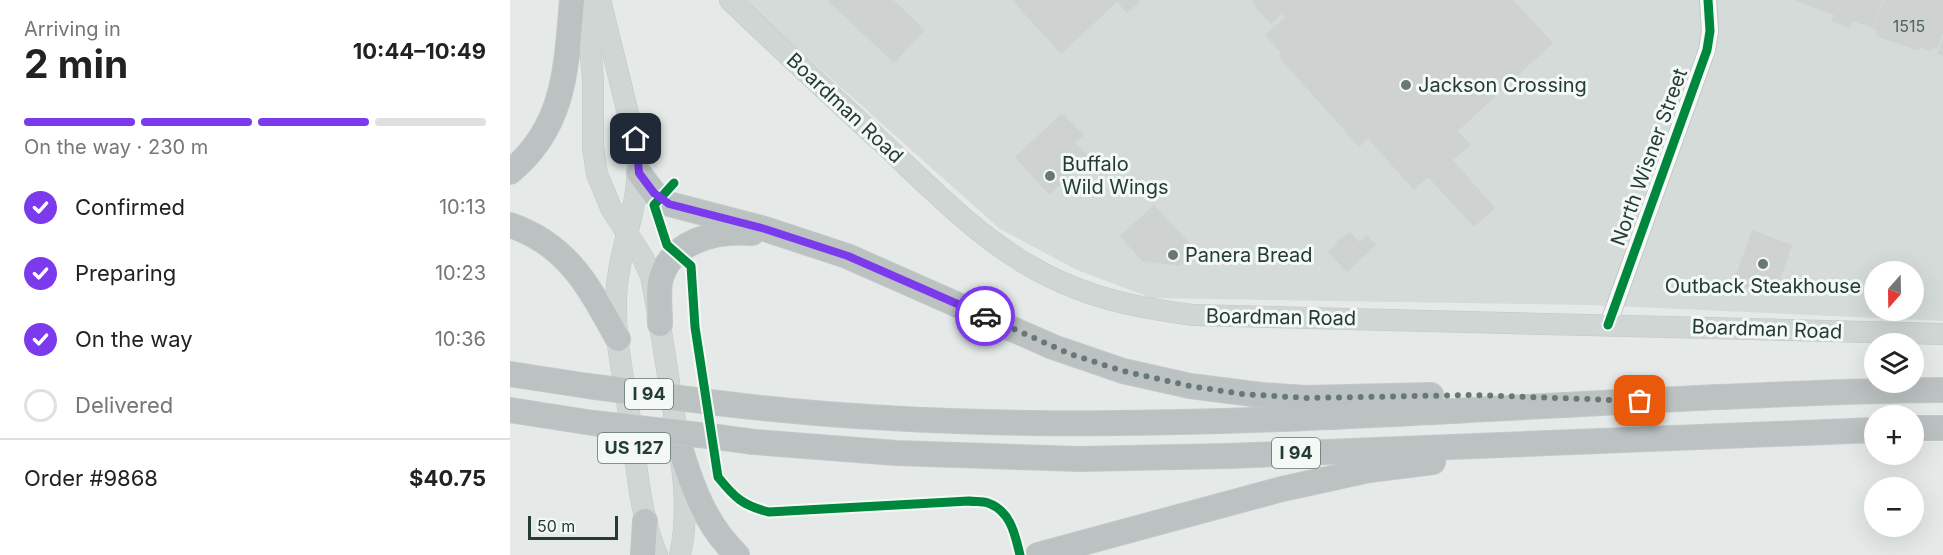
<!DOCTYPE html>
<html lang="en">
<head>
<meta charset="utf-8">
<style>
	:root { --surface:#fff; --page:#f6f6f6; --text:#222; --muted:#767676; --line:#e0e0e0; --accent:#7c3aed }
	body { margin:0; font-family:Inter,sans-serif; background:var(--page); color:var(--text); height:100vh; display:flex; flex-direction:column; font-size:22px; white-space:nowrap }
	* { box-sizing:border-box; margin:0 }
	p { font-size:20px; color:var(--muted) }
	.icon { flex:none; width:33px; height:33px; fill:none; stroke:currentColor; stroke-width:2; stroke-linecap:round; stroke-linejoin:round }
	.map { position:relative; flex:1; overflow:hidden }
	.panel { display:flex; flex-direction:column; background:var(--surface); width:510px }
	.panel>* { flex:none }
	.needle { width:39px; rotate:200deg }
	.controls { position:absolute; left:1354px; top:261px; display:grid; gap:12px }
	.controls a { display:grid; place-items:center; width:60px; height:60px; border-radius:50%; background:var(--surface); box-shadow:0 6px 24px #0002; font-size:30px }
	.scale { position:absolute; left:18px; bottom:15px; width:90px; box-sizing:border-box; padding-left:6px; border:3px solid #243c37; border-top:0; font-size:16px; line-height:21px; white-space:nowrap; color:#243c37; -webkit-text-stroke:4px #f4f9f6; paint-order:stroke }
	.pin { position:absolute; display:grid; place-items:center; width:51px; height:51px; color:#fff; margin:-26px; border-radius:12px; box-shadow:0 3px 9px #0006 }
	.courier { position:absolute; display:grid; place-items:center; width:60px; height:60px; margin:-30px; border:4px solid #7c3aed; border-radius:50%; background:#fff; color:#222; box-shadow:0 2px 8px #0007 }
	.summary em { font-style:normal; font-weight:700 }
	.summary div { display:flex; flex-direction:column-reverse }
	.summary { display:flex; align-items:center; justify-content:space-between; height:102px; padding:0 24px }
	h1 { font-size:39px; font-weight:700; line-height:45px }
	.bar { display:grid; grid-template-columns:repeat(4,1fr); gap:9px 6px; align-content:center; height:72px; padding:0 24px }
	.bar i { height:8px; border-radius:4px; background:var(--line) }
	.bar .on { background:var(--accent) }
	.bar p { grid-column:span 4 }
	.line { display:flex; align-items:center; gap:15px; padding:0 24px; border-top:2px solid var(--line) }
	.line div { flex:1 }
	ol { padding:0 24px; list-style:none }
	li { display:flex; align-items:center; gap:18px; height:66px }
	li p { margin-inline-start:auto }
	li .icon { padding:6px; border-radius:50%; background:var(--accent); color:#fff; stroke-width:4 }
	li:last-child { color:var(--muted) }
	li i { width:33px; height:33px; border:3px solid var(--line); border-radius:50% }
	main { display:flex; flex:1; min-height:0 }
	.map>svg:first-child { display:block }
	.built { fill:#d4dbd8; fill-rule:evenodd }
	.building { fill:#ced3d1 }
	.lines { fill:none; stroke-linecap:round; stroke-linejoin:round }
	.minor-casing { stroke:#c2c7c5; stroke-width:18 }
	.major-casing { stroke:#c1c9c7; stroke-width:22 }
	.highway-casing { stroke:#c1c9c7; stroke-width:26 }
	.minor { stroke:#fbfcfc; stroke-width:16 }
	.major { stroke:#cfd6d4; stroke-width:21 }
	.highway { stroke:#bbc2c1; stroke-width:24 }
	.highway-bridge-casing { stroke:#c1c9c7; stroke-width:26; stroke-linecap:butt }
	.highway-bridge { stroke:#bbc2c1; stroke-width:24 }
	.cycleway-casing { stroke:#f4f9f6; stroke-width:13 }
	.cycleway { stroke:#00873e; stroke-width:9 }
	.done { stroke:#687975; stroke-width:6; stroke-dasharray:0 10.8 }
	.route { stroke:#7c3aed; stroke-width:8 }
	.poi-dot { fill:#687975; stroke:#f4f9f6; stroke-width:2 }
	.labels { text-anchor:middle; stroke-width:6; stroke-linejoin:round; paint-order:stroke }
	.number-label { font-size:16px; fill:#4f625e }
	.shield { fill:#f4f9f6; stroke:#627570; stroke-width:1.5 }
	.shield-label { font-size:18px; font-weight:bold; fill:#243c37 }
	.poi-label { font-size:20px; fill:#243c37; stroke:#f4f9f6; text-anchor:start }
	.street-label { font-size:20px; fill:#243c37; stroke:#f4f9f6 }
</style>
</head>
<body>
<main>
<section class="panel">
<div class="summary"><div><h1>2 min</h1><p>Arriving in</p></div><em>10:44–10:49</em></div>
<div class="bar"><i class="on"></i><i class="on"></i><i class="on"></i><i></i><p>On the way · 230 m</p></div>
<ol>
<li><svg class="icon" aria-label="check" viewBox="0 0 24 24"><path d="M5 12l5 5 9-10"/></svg>Confirmed<p>10:13</p></li>
<li><svg class="icon" aria-label="check" viewBox="0 0 24 24"><path d="M5 12l5 5 9-10"/></svg>Preparing<p>10:23</p></li>
<li><svg class="icon" aria-label="check" viewBox="0 0 24 24"><path d="M5 12l5 5 9-10"/></svg>On the way<p>10:36</p></li>
<li><i></i>Delivered</li>
</ol>
<div class="line" style="height:78px"><div>Order #9868</div><b>$40.75</b></div>
</section>
<div class="map">
<svg width="1433" height="555" viewBox="0 0 1433 555">
	<rect width="100%" height="100%" fill="#e5eae8"/>
	<!-- built -->
	<path class="built" d="M233,0H1433V321L1082,305L642,298L567,270L490,229ZM1365,272H1404V310H1365Z"/>
	<!-- building -->
	<g class="building">
		<polygon points="317,0 383,0 415,30 384,63"/>
		<polygon points="502,0 628,0 630,2 617,13 607,2 551,54"/>
		<polygon points="743,0 1003,0 1043,43 948,131 961,145 943,160 985,208 964,227 918,177 904,190 858,139 849,147 768,56 771,53 755,35 775,17 772,14 761,24 746,8"/>
		<polygon points="1284,0 1373,0 1363,28 1342,21 1340,28 1321,21 1324,15"/>
		<polygon points="1374,0 1433,0 1433,33 1427,49 1422,48 1421,51 1410,47 1409,51 1366,36 1367,31 1363,29"/>
		<polygon points="1433,38 1433,56 1427,54"/>
		<polygon points="552,113 574,135 565,143 580,157 539,195 505,157"/>
		<polygon points="644,205 687,251 670,266 632,261 610,236"/>
		<polygon points="1242,230 1282,245 1264,297 1223,283"/>
		<polygon points="840,232 849,242 857,235 866,245 837,272 818,252 827,243 826,242"/>
	</g>
	<g class="lines">
		<defs>
			<polyline id="minor" points="1098,325 1197,50 1200,31 1198,0"/>
			<g id="major">
				<path d="M76,0L83,79V148L87,174L101,208L133,258L141,276C150,320 156,364 163,408C171,457 181,506 170,555"/>
				<path d="M90,0L127,150C132,201 112,237 107,285C102,331 114,380 121,425C127,468 130,515 147,555"/>
				<path d="M220,0C272,50 326,100 379,149C432,199 483,252 551,282C593,301 637,309 683,315L1433,334"/>
			</g>
			<g id="highway">
				<path d="M0,172C56,126 56,67 62,0"/>
				<polyline points="129,173 144,193 159,204 255,229 337,256 543,347 613,371 680,386 751,395 796,398 921,395"/>
				<path d="M0,225C59,245 80,289 108,339"/>
				<path d="M150,324C150,311 148,295 150,282C159,241 206,230 242,233"/>
				<polyline points="0,374 78,386"/>
				<path d="M200,402C535,445 874,412 1210,397C1284,394 1359,390 1433,390"/>
				<polyline points="0,410 83,423"/>
				<polyline points="1404,428 1433,428"/>
				<polyline points="207,437 244,442 386,453 570,459 717,456 1365,430"/>
				<path d="M169,444C181,485 195,524 227,555"/>
				<polyline points="133,555 135,521"/>
				<polyline points="528,555 772,489 859,470 923,462"/>
			</g>
		</defs>
		<!-- minor casing -->
		<use href="#minor" class="minor-casing"/>
		<!-- major casing -->
		<use href="#major" class="major-casing"/>
		<!-- highway casing -->
		<use href="#highway" class="highway-casing"/>
		<!-- minor -->
		<use href="#minor" class="minor"/>
		<!-- major -->
		<use href="#major" class="major"/>
		<!-- highway -->
		<use href="#highway" class="highway"/>
		<defs>
			<g id="highway-bridge">
				<polyline points="78,386 200,402"/>
				<polyline points="83,423 207,437"/>
			</g>
		</defs>
		<!-- highway-bridge casing -->
		<use href="#highway-bridge" class="highway-bridge-casing"/>
		<!-- highway-bridge -->
		<use href="#highway-bridge" class="highway-bridge"/>
		<defs>
			<g id="cycleway">
				<path d="M164,183L144,205L157,245L181,266L185,327L208,477C224,497 233,506 259,512L459,501C465,502 472,501 478,503C501,511 505,535 510,555"/>
				<polyline points="1098,325 1197,50 1200,31 1198,0"/>
			</g>
		</defs>
		<!-- cycleway casing -->
		<use href="#cycleway" class="cycleway-casing"/>
		<!-- cycleway -->
		<use href="#cycleway" class="cycleway"/>
	</g>
	<g class="lines">
		<!-- done -->
		<polyline class="done" points="475,316 560,354 613,371 680,386 732,394 796,398 964,395 1130,401"/>
		<!-- route -->
		<polyline class="route" points="126,139 129,173 144,193 159,204 255,229 338,256 475,316"/>
	</g>
	<!-- markers -->
	<g class="poi-dot">
		<circle cx="896" cy="85" r="6"/>
		<circle cx="540" cy="176" r="6"/>
		<circle cx="663" cy="255" r="6"/>
		<circle cx="1253" cy="264" r="6"/>
	</g>
	<g class="labels">
		<!-- number labels -->
		<g class="number-label">
			<text x="1399" y="32">1515</text>
		</g>
		<!-- shield labels -->
		<g class="shield">
			<rect x="115" y="379" width="48" height="30" rx="4.5"/>
			<rect x="88" y="433" width="72" height="30" rx="4.5"/>
			<rect x="762" y="438" width="48" height="30" rx="4.5"/>
		</g>
		<g class="shield-label">
			<text x="139" y="400">I 94</text>
			<text x="124" y="454">US 127</text>
			<text x="786" y="459">I 94</text>
		</g>
		<!-- poi labels -->
		<g class="poi-label">
			<text x="908" y="92">Jackson Crossing</text>
			<text x="552" y="171">Buffalo<tspan x="552" dy="23">Wild Wings</tspan></text>
			<text x="675" y="262">Panera Bread</text>
			<text x="1253" y="293" text-anchor="middle">Outback Steakhouse</text>
		</g>
		<!-- street labels -->
		<g class="street-label">
			<text transform="translate(335 108) rotate(43)" y="7">Boardman Road</text>
			<text transform="translate(1139 157) rotate(-70)" y="7">North Wisner Street</text>
			<text transform="translate(771 317) rotate(1)" y="7">Boardman Road</text>
			<text transform="translate(1257 329) rotate(2)" y="7">Boardman Road</text>
		</g>
	</g>
</svg>
<div class="controls">
<a><svg class="needle" viewBox="-14 -14 28 28"><path d="M0-13l5 13h-10z" fill="#e53935"/><path d="M0 13l5-13h-10z" fill="#767676"/></svg></a>
<a><svg class="icon" aria-label="layers" viewBox="0 0 24 24"><path d="M12 4l9 5-9 5-9-5zM3 14l9 5 9-5"/></svg></a>
<a>+</a>
<a>−</a>
</div>
<div class="scale">50 m</div>
<div class="pin" style="left:1130px;top:401px;background:#ea580c"><svg class="icon" aria-label="bag" viewBox="0 0 24 24"><path d="M5 8h14l-1 12H6zM9 8a3 3 0 0 1 6 0"/></svg></div>
<div class="pin" style="left:126px;top:139px;background:#1f2937"><svg class="icon" aria-label="home" viewBox="0 0 24 24"><path d="M3 11l9-7 9 7M6 9v11h12V9"/></svg></div>
<div class="courier" style="left:475px;top:316px"><svg class="icon" aria-label="car" viewBox="0 0 24 24"><path d="M5 17H2v-5l4-1 3-4h7l3 4 3 1v5h-3M9 17h6M6 11h13"/><circle cx="7" cy="17" r="2"/><circle cx="17" cy="17" r="2"/></svg></div>
</div>
</main>
</body>
</html>
